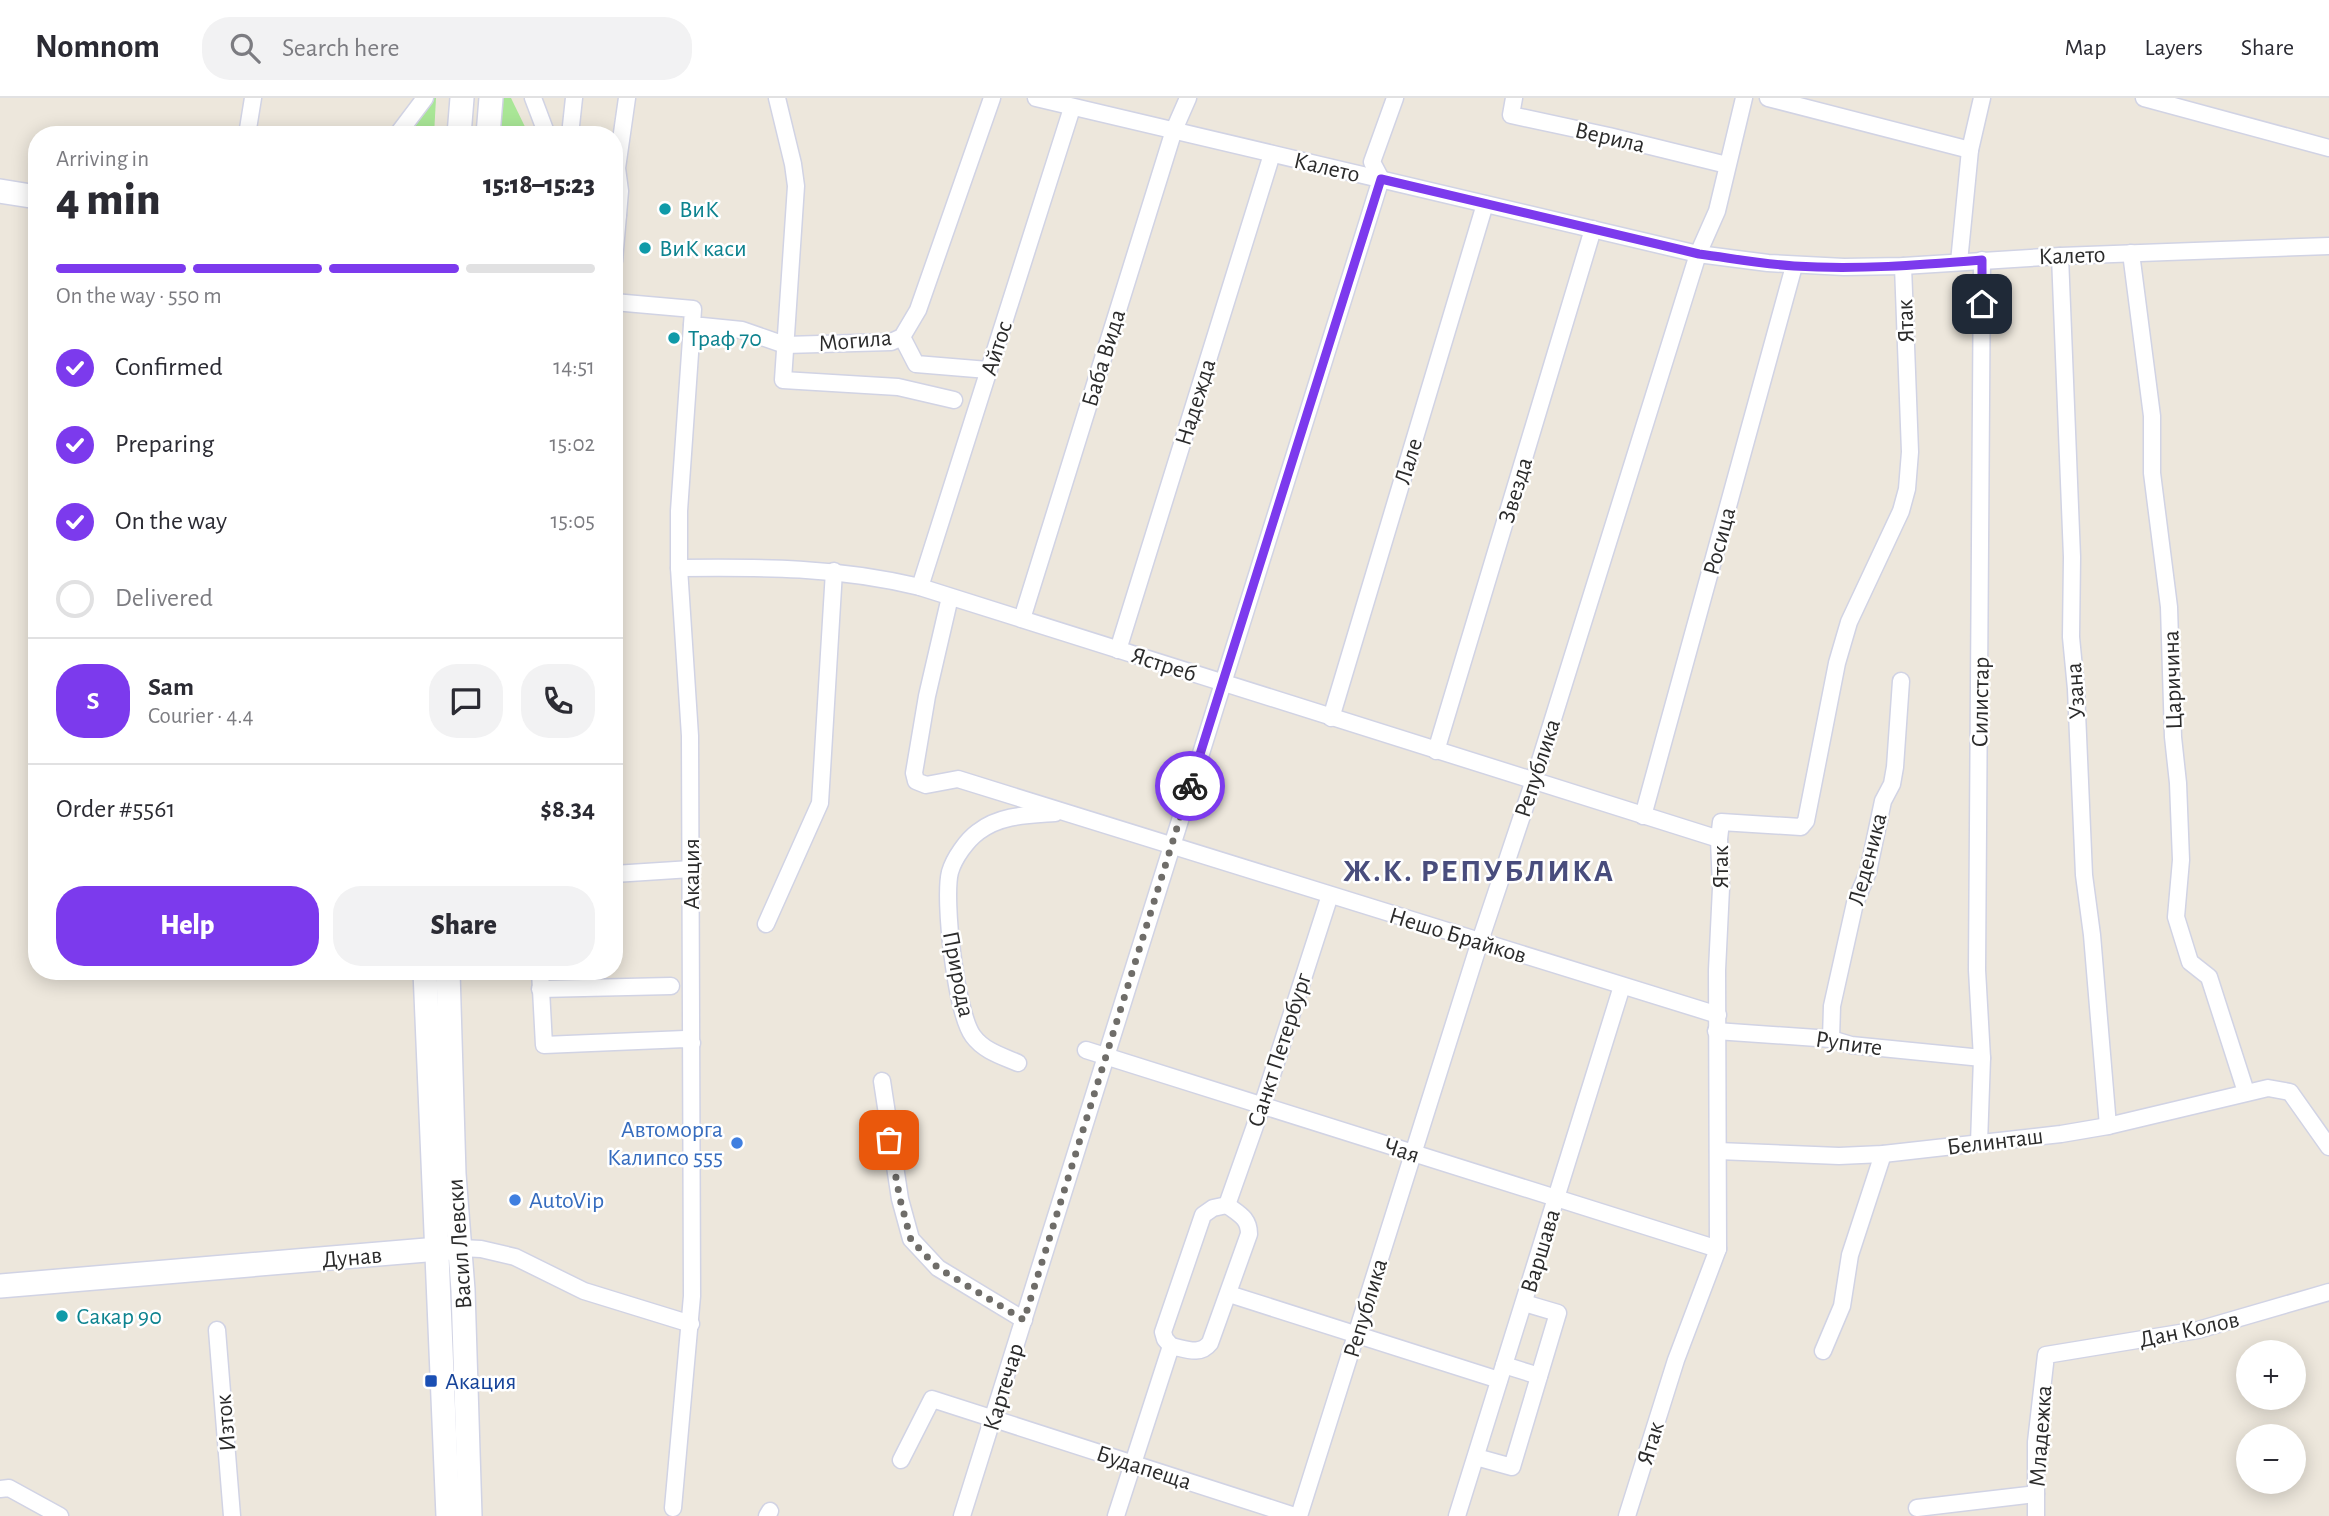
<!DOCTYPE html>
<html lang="en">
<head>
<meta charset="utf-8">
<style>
	:root { --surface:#fff; --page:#f2f2f3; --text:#2b2b33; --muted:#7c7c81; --line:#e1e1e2; --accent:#7c3aed }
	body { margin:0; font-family:"Alegreya Sans",sans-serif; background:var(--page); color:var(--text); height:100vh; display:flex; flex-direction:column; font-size:26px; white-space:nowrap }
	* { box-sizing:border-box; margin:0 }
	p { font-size:23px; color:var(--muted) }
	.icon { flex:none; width:38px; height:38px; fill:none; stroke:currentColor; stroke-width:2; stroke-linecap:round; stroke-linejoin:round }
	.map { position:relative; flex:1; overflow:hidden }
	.details { position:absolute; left:28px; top:28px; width:595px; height:854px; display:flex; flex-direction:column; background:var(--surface); border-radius:28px; box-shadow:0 4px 18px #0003 }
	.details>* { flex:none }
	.buttons { position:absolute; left:2236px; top:1242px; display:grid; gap:14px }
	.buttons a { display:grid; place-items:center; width:70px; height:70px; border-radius:50%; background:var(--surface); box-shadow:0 4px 18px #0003; font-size:35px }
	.pin { position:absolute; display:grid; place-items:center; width:60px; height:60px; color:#fff; margin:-30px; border-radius:14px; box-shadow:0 4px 10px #0006 }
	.courier { position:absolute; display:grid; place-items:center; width:70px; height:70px; margin:-35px; border:5px solid #7c3aed; border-radius:50%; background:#fff; color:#222; box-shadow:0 2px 9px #0007 }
	.headline em { font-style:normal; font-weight:800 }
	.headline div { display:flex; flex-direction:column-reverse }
	.headline { display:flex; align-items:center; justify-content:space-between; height:119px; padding:0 28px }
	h1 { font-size:46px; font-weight:800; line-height:52px }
	.bar { display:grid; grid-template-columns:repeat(4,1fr); gap:10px 7px; align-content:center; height:84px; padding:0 28px }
	.bar i { height:9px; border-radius:5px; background:var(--line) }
	.bar .active { background:var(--accent) }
	.bar p { grid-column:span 4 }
	.line { display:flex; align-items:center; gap:18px; padding:0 28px; border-top:2px solid var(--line) }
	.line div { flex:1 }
	.round { display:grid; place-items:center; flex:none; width:74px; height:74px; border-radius:28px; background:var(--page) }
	ol { padding:0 28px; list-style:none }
	li { display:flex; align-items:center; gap:21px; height:77px }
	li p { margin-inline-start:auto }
	li .icon { padding:7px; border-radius:50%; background:var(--accent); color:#fff; stroke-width:4 }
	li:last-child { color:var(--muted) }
	li i { width:38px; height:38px; border:4px solid var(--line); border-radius:50% }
	.primary-button { display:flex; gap:14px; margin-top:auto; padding:14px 28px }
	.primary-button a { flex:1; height:80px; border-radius:28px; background:var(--accent); color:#fff; font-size:28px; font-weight:800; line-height:80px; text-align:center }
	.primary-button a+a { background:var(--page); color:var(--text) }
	header { display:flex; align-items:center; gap:42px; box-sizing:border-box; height:98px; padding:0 35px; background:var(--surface); border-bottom:2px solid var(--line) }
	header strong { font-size:33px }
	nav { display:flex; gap:38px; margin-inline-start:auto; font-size:24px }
	.search { width:490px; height:63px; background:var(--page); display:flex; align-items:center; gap:18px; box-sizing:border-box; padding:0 24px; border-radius:28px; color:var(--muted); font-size:26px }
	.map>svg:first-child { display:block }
	.green { fill:#a9e696 }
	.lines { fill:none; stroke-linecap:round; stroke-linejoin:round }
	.street-casing { stroke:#d1d3e4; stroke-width:19 }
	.secondary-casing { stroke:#d1d3e4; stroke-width:26 }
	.street { stroke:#fff; stroke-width:16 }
	.secondary { stroke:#fff; stroke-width:23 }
	.done { stroke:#6f6d69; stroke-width:7; stroke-dasharray:0 12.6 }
	.route { stroke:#7c3aed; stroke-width:9 }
	.culture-dot { fill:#0f9aa8; stroke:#fff; stroke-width:2.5 }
	.shop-dot { fill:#3f7fe0; stroke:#fff; stroke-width:2.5 }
	.transit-dot { fill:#1a4fb4; stroke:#fff; stroke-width:2.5 }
	.labels { text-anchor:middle; stroke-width:5; stroke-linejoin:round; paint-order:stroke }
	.street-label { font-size:24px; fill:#2b2b2b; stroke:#fff }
	.culture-label { font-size:24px; fill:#0d838f; stroke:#fff; text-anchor:start }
	.shop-label { font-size:24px; fill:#366cbe; stroke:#fff; text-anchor:end }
	.transit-label { font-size:24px; fill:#164399; stroke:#fff; text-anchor:start }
	.district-label { font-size:32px; font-weight:bold; letter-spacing:2px; fill:#494d7d; stroke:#fff }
</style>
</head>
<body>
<header>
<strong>Nomnom</strong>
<div class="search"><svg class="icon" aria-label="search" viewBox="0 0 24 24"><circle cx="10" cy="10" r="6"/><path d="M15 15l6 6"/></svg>Search here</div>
<nav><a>Map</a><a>Layers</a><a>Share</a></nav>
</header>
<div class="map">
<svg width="2329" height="1418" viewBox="0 0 2329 1418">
	<rect width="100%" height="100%" fill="#ede7dc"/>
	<!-- green -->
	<g class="green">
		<polygon points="431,0 436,0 434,37 405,37"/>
		<polygon points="502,0 511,0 529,37 500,37"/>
	</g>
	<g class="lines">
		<defs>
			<g id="street">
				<polyline points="533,0 547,37"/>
				<polyline points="777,0 793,66 796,88 783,282 898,289 954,302"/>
				<polyline points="1036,0 1698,156 1768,165 1844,169 1903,168 2060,158 2329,148"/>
				<polyline points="1514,0 1511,17 1609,38 1727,67"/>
				<polyline points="1768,0 1970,52"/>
				<polyline points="2144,0 2329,50"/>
				<polyline points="247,37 253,0"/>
				<polyline points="397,37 425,0"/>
				<polyline points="570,37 574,0"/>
				<polyline points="614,117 618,117 620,93 617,70 627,0"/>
				<polyline points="2131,155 2152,318 2152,375 2169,509 2173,639 2178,685 2181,762 2176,819 2190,864 2209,879 2246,994"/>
				<polyline points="2060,158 2072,459 2071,539 2076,591 2084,777 2092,837 2108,1028"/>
				<polyline points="614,163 618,117"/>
				<polyline points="1959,164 1970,52 1982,0"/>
				<polyline points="614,204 693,211 692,227 742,232 785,247 891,244 902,239 918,212 992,0"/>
				<polyline points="902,239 916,266 988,272"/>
				<path d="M679,470C764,469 836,469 920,489L1719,741"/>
				<polyline points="920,489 1072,10"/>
				<polyline points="950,499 927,598 914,675 916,683 926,687 958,681 1718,917"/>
				<polyline points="1022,521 1174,32 1188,0"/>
				<polyline points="1118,552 1272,56"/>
				<polyline points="1331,620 1485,106"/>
				<polyline points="1436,653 1593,131"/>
				<polyline points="1643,718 1794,168"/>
				<polyline points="614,776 691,771"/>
				<polyline points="766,826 820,705 834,473"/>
				<polyline points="540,873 544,947 685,941 692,945"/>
				<polyline points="540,891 671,888"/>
				<polyline points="1716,933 1831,941 1851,947 1982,960"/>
				<polyline points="1831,941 1832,908 1855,805 1868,774 1883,703 1892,686 1895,669 1901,583"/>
				<polyline points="1086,952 1718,1151"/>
				<path d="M1018,965C1002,958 984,953 973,938C956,915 943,801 950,774C954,760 967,742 978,734C1000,717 1027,717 1055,715"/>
				<polyline points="882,983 900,1101 911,1141 938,1170 1024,1222"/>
				<polyline points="1979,1045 1982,960 1977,872 1982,162"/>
				<polyline points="1718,1053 1839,1058 1883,1056 2061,1036 2108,1028 2268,990 2290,994 2329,1049"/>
				<polyline points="460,1150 481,1151 515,1159 584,1193 691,1226"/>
				<polyline points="1229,1196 1499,1282"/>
				<polyline points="217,1232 232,1418"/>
				<polyline points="1171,1248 1165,1241 1163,1234 1203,1117 1213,1110 1227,1107 1262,1008 1330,797"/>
				<polyline points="1823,1253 1842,1208 1850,1157 1883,1056"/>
				<polyline points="1504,1267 1539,1278"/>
				<polyline points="1476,1359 1512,1369 1558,1215 1524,1205"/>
				<polyline points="901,1362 932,1301 1295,1418"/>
				<polyline points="0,1391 9,1390 60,1418"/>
				<polyline points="673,1410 692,1198 690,638 679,470 679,413 692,227"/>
				<polyline points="1917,1410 2036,1396"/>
				<polyline points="767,1418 770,1413"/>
				<polyline points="962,1418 1381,81 1372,64 1395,0"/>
				<path d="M1116,1418L1171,1248C1186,1251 1200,1258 1210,1245L1249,1136C1249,1120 1239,1116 1227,1107"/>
				<polyline points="1299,1418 1480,843 1534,682 1698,156 1717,113 1744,0"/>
				<polyline points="1457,1418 1622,888"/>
				<polyline points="1627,1418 1676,1262 1718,1151 1717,872 1721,790 1719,741 1721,724 1801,729 1806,723 1837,565 1849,524 1901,413 1907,391 1910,354 1903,168"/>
				<polyline points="2036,1418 2036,1344 2046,1257 2198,1232 2329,1194"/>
			</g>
			<g id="secondary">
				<polyline points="459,37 462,0"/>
				<polyline points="488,37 491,0"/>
				<polyline points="0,93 37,99"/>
				<polyline points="425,873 448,1418"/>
				<polyline points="448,873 454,1076 463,1192 470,1418"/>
				<polyline points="0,1188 450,1150"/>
			</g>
		</defs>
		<!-- street casing -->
		<use href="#street" class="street-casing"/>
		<!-- secondary casing -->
		<use href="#secondary" class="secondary-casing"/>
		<!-- street -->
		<use href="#street" class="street"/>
		<!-- secondary -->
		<use href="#secondary" class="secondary"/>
	</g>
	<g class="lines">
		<!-- done -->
		<polyline class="done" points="889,1042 900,1101 911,1142 938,1170 1024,1222 1190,688"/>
		<!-- route -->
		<path class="route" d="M1190,688L1381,81L1699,156C1730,160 1762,166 1794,168C1857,172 1920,167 1982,162V206"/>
	</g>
	<!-- markers -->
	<g class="culture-dot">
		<circle cx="665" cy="111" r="7"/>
		<circle cx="645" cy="150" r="7"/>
		<circle cx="674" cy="240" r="7"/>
		<circle cx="62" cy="1218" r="7"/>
	</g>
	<g class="shop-dot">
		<circle cx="737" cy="1045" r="7"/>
		<circle cx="515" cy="1102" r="7"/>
	</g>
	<rect class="transit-dot" x="424" y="1276" width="14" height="14" rx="3.5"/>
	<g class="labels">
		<!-- street labels -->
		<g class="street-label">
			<text transform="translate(1610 39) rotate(13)" y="8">Верила</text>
			<text transform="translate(1327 69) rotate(13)" y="8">Калето</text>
			<text transform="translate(2072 157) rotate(-2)" y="8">Калето</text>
			<text transform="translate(1905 223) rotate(-92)" y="8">Ятак</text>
			<text transform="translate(855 242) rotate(-5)" y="8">Могила</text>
			<text transform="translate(996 250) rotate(-72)" y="8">Айтос</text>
			<text transform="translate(1103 260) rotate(-73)" y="8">Баба Вида</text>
			<text transform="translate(1195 304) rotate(-73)" y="8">Надежда</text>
			<text transform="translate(1408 363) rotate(-73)" y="8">Лале</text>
			<text transform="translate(1515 392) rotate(-73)" y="8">Звезда</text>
			<text transform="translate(1719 443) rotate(-75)" y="8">Росица</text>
			<text transform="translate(1164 566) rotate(18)" y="8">Ястреб</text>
			<text transform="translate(2172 582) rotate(-92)" y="8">Царичина</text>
			<text transform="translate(2075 593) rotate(-94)" y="8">Узана</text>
			<text transform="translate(1980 604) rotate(-89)" y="8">Силистар</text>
			<text transform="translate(1537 670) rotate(-72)" y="8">Република</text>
			<text transform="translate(1867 761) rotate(-75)" y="8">Леденика</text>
			<text transform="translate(1720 769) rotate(-90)" y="8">Ятак</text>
			<text transform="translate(691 776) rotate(-90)" y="8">Акация</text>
			<text transform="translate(1458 837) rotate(17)" y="8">Нешо Брайков</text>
			<text transform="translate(959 876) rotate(79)" y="8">Природа</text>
			<text transform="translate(1849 945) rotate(8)" y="8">Рупите</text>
			<text transform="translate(1279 952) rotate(-72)" y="8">Санкт Петербург</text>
			<text transform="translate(1995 1043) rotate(-7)" y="8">Белинташ</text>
			<text transform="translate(1402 1052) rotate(18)" y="8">Чая</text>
			<text transform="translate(459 1146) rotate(-94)" y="8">Васил Левски</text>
			<text transform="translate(1540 1153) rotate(-73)" y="8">Варшава</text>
			<text transform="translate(352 1159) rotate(-5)" y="8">Дунав</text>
			<text transform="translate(1365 1210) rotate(-73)" y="8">Република</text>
			<text transform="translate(2189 1231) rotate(-12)" y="8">Дан Колов</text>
			<text transform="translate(1003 1289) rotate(-73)" y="8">Картечар</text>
			<text transform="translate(225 1325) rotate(-95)" y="8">Изток</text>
			<text transform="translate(2040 1338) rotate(-86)" y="8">Младежка</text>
			<text transform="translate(1650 1345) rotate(-73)" y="8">Ятак</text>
			<text transform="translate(1144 1369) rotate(18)" y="8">Будапеща</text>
		</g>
		<!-- culture labels -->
		<g class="culture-label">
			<text x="679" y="119">ВиК</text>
			<text x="659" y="158">ВиК каси</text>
			<text x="688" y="248">Траф 70</text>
			<text x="76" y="1226">Сакар 90</text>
		</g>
		<!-- shop labels -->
		<g class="shop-label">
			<text x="723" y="1039">Автоморга<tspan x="723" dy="28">Калипсо 555</tspan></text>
			<text x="529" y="1110" text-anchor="start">AutoVip</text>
		</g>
		<!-- transit labels -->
		<g class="transit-label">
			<text x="445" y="1291">Акация</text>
		</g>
		<!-- district labels -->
		<g class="district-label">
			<text x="1479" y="783">Ж.К. РЕПУБЛИКА</text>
		</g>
	</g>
</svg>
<div class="buttons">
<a>+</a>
<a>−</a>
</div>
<div class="pin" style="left:889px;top:1042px;background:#ea580c"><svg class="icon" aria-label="bag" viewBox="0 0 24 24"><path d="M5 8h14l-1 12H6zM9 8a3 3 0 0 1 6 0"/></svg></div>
<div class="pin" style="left:1982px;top:206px;background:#1f2937"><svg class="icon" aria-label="home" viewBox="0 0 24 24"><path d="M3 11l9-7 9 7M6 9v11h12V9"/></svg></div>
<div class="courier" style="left:1190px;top:688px"><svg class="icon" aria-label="bike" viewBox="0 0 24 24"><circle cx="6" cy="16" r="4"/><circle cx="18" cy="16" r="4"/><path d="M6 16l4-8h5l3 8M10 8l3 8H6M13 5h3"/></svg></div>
<section class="details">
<div class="headline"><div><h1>4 min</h1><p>Arriving in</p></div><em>15:18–15:23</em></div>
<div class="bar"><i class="active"></i><i class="active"></i><i class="active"></i><i></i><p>On the way · 550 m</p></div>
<ol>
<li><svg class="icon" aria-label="check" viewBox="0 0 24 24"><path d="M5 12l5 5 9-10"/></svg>Confirmed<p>14:51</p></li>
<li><svg class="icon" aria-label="check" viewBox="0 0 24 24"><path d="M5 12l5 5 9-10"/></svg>Preparing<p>15:02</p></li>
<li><svg class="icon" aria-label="check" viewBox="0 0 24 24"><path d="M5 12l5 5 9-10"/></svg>On the way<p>15:05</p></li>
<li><i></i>Delivered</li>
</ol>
<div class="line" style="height:126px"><b class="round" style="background:var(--accent);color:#fff">S</b><div><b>Sam</b><p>Courier · 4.4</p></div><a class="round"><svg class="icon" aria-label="chat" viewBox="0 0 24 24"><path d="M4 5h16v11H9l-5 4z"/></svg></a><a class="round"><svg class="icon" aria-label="phone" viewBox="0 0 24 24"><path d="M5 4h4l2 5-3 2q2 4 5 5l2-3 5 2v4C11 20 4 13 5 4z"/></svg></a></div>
<div class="line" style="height:91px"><div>Order #5561</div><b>$8.34</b></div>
<div class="primary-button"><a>Help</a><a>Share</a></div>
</section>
</div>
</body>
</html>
